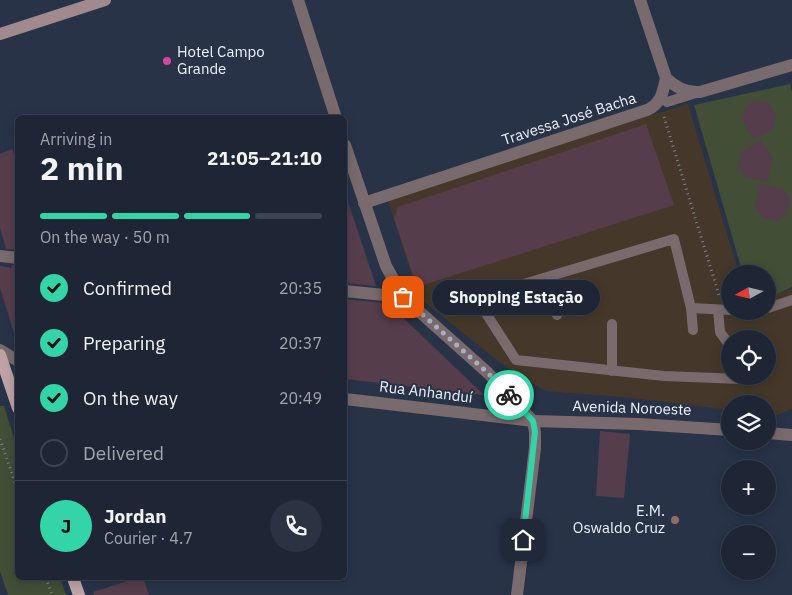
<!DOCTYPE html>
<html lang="en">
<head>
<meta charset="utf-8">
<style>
	:root { --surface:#1e2636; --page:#2b3242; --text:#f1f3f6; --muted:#a1a5ad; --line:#3c4351; --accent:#33d4a8 }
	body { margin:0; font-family:"IBM Plex Sans",sans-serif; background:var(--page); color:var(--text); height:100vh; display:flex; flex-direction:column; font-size:19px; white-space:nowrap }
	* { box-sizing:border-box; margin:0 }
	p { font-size:16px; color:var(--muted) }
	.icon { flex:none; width:28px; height:28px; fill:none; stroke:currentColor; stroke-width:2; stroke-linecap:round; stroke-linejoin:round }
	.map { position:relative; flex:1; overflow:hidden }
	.side { position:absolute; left:15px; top:115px; width:332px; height:465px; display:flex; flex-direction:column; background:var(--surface); border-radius:8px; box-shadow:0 2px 12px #0003,0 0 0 1px var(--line) }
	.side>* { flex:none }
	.needle { width:32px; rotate:262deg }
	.buttons { position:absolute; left:721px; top:265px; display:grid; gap:10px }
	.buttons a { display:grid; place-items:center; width:55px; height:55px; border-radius:50%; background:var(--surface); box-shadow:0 2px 12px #0003,0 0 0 1px var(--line); font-size:25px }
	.pin { position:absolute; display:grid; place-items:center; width:42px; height:42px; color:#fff; margin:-21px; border-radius:10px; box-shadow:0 2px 8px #0006 }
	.courier { position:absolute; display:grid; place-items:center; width:50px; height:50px; margin:-25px; border:4px solid #33d4a8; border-radius:50%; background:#fff; color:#222; box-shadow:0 1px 6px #0007 }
	.bubble { position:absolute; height:35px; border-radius:18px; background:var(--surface); box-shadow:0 2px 12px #0003,0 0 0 1px var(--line); font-size:16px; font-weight:700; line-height:35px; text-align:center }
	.headline em { font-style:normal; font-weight:700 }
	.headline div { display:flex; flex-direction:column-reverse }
	.headline { display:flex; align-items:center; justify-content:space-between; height:85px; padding:0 25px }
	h1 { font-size:32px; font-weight:700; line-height:38px }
	.bar { display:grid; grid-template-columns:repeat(4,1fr); gap:8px 5px; align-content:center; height:60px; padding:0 25px }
	.bar i { height:6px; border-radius:4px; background:var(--line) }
	.bar .selected { background:var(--accent) }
	.bar p { grid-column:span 4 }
	.line { display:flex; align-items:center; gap:12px; padding:0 25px; border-top:1px solid var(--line) }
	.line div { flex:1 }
	.round { display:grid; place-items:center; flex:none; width:52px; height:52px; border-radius:26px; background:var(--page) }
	ol { padding:0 25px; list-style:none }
	li { display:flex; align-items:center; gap:15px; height:55px }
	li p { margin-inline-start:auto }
	li .icon { padding:5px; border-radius:50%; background:var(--accent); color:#111; stroke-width:4 }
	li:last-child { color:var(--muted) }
	li i { width:28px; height:28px; border:2px solid var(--line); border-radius:50% }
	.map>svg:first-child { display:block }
	.commercial { fill:#45382a; fill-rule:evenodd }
	.green { fill:#424e36 }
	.building { fill:#563d4c }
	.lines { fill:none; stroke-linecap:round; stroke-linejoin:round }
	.path { stroke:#7b8496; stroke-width:3; stroke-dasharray:1 4; stroke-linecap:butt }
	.service { stroke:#796b6d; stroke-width:10 }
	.pedestrian { stroke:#796b6d; stroke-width:12 }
	.minor { stroke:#796b6d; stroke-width:12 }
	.tertiary { stroke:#796b6d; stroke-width:12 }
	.secondary { stroke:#a18a8d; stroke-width:12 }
	.primary { stroke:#bfa2a6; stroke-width:12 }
	.done { stroke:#a8b0bf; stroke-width:5; stroke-dasharray:0 9 }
	.route { stroke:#33d4a8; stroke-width:6 }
	.hotel-dot { fill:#d1479c; stroke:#283348; stroke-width:2 }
	.education-dot { fill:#8d6e63; stroke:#283348; stroke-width:2 }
	.labels { text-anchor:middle; stroke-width:4; stroke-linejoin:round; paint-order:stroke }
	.poi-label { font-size:15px; fill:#edf3ff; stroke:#283348; text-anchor:start }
	.street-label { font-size:15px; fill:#edf3ff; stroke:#283348 }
</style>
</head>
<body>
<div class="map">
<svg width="792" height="595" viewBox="0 0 792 595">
	<rect width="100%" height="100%" fill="#283348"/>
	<!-- commercial -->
	<path class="commercial" d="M688,104L739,274H730V311H768V296L792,289V409L775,416L768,415V404H730V410L632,398L546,391L531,383L498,361L419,298L387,197ZM730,339H768V376H730Z"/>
	<!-- green -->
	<g class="green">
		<polygon points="790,84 792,92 792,287 768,298 768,274 743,274 694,105"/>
		<polygon points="0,406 4,406 17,447 18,578 60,578 66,595 8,595 0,571"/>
	</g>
	<!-- building -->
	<g class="building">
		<polygon points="756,100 769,103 776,114 774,128 754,140 742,120 745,107"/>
		<polygon points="646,124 674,205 417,287 394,219 398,207"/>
		<polygon points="760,140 773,159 768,182 745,177 738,165 741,152"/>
		<polygon points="12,149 18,165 18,250 6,249 0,228 0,154"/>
		<polygon points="760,184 783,189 790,200 787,214 776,221 763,218 755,206"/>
		<polygon points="345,202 348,202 376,286 345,283"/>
		<polygon points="11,265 18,266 18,332 14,333 0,288 0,266 12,268"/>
		<polygon points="345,299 382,303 384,308 394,309 484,395 345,379"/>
		<polygon points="600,431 630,434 624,498 596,496"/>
		<polygon points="137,578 143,578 149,595 94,595 93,592"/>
	</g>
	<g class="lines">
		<!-- path -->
		<g class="path">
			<polyline points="664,117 719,295"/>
			<polyline points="0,439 18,491"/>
			<polyline points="46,578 52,595"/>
		</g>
		<!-- service -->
		<g class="service">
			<polyline points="667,102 696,93"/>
			<polyline points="540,280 557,315"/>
			<polyline points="691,308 730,310"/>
			<polyline points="768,308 792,300"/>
			<polyline points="718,310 720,332 730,346"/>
			<polyline points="739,311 747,311"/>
			<polyline points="612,324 612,371"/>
			<polyline points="693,330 691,308 674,239 487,295 482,300 482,307 516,360 664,376 742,379 745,376"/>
		</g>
		<!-- pedestrian -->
		<g class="pedestrian">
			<polyline points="0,256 18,258"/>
			<polyline points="345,291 403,297"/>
		</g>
		<!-- minor -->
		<g class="minor">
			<polyline points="298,0 336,118"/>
			<path d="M640,0L666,78C675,87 687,93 700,92L792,65"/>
			<polyline points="345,145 386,266 403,297 488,373 533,421"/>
			<path d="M364,203L647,110C661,104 663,92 666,78"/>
			<polyline points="0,350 18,361"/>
			<polyline points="345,399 533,421"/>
		</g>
		<!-- tertiary -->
		<g class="tertiary">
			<polyline points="768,433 792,435"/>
			<polyline points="517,595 535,448 535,432 533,421 639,424 730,430"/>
		</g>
		<!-- secondary -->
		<polyline class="secondary" points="0,34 105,0"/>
		<!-- primary -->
		<g class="primary">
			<polyline points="0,355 18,408"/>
			<polyline points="73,578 79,595"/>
		</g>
	</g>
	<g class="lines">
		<!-- done -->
		<polyline class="done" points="403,297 488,373 509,395"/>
		<!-- route -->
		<polyline class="route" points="509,395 533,421 535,432 523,540"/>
	</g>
	<!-- markers -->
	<circle class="hotel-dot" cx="167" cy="61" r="5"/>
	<circle class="education-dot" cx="675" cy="520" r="5"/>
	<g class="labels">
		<!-- poi labels -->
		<g class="poi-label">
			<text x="177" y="57">Hotel Campo<tspan x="177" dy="17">Grande</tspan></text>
			<text x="665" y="516" text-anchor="end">E.M.<tspan x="665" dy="17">Oswaldo Cruz</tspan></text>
		</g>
		<!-- street labels -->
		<g class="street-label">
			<text transform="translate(569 119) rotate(-18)" y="5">Travessa José Bacha</text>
			<text transform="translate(426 392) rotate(7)" y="5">Rua Anhanduí</text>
			<text transform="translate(632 408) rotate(2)" y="5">Avenida Noroeste</text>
		</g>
	</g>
</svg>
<div class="buttons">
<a><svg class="needle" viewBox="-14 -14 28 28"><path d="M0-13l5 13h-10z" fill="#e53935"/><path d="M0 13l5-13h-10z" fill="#a1a5ad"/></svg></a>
<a><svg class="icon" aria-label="locate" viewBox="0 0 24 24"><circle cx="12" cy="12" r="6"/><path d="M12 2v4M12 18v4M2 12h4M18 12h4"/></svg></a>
<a><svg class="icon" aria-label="layers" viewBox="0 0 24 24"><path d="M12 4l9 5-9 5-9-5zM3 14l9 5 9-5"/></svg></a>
<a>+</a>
<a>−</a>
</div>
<div class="pin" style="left:403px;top:297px;background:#ea580c"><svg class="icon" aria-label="bag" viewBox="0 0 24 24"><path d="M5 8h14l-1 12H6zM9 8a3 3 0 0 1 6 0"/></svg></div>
<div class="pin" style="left:523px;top:540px;background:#1f2937"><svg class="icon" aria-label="home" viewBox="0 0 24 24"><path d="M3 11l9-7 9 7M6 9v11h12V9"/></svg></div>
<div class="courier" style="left:509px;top:395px"><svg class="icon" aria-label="bike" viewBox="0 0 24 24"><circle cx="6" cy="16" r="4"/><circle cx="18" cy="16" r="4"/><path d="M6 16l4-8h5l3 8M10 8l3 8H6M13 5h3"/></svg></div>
<div class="bubble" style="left:432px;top:280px;width:168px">Shopping Estação</div>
<section class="side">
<div class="headline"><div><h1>2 min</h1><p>Arriving in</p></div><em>21:05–21:10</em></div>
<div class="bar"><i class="selected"></i><i class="selected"></i><i class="selected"></i><i></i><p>On the way · 50 m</p></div>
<ol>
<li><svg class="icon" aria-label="check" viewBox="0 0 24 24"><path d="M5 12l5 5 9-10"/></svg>Confirmed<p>20:35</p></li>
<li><svg class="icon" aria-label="check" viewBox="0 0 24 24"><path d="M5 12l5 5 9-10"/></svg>Preparing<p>20:37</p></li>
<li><svg class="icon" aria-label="check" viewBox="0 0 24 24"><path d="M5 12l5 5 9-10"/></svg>On the way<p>20:49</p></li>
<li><i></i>Delivered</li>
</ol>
<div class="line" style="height:90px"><b class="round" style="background:var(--accent);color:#111">J</b><div><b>Jordan</b><p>Courier · 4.7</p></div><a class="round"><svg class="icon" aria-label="phone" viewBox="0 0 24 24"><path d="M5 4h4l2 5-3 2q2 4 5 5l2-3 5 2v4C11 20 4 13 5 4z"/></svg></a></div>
</section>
</div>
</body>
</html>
